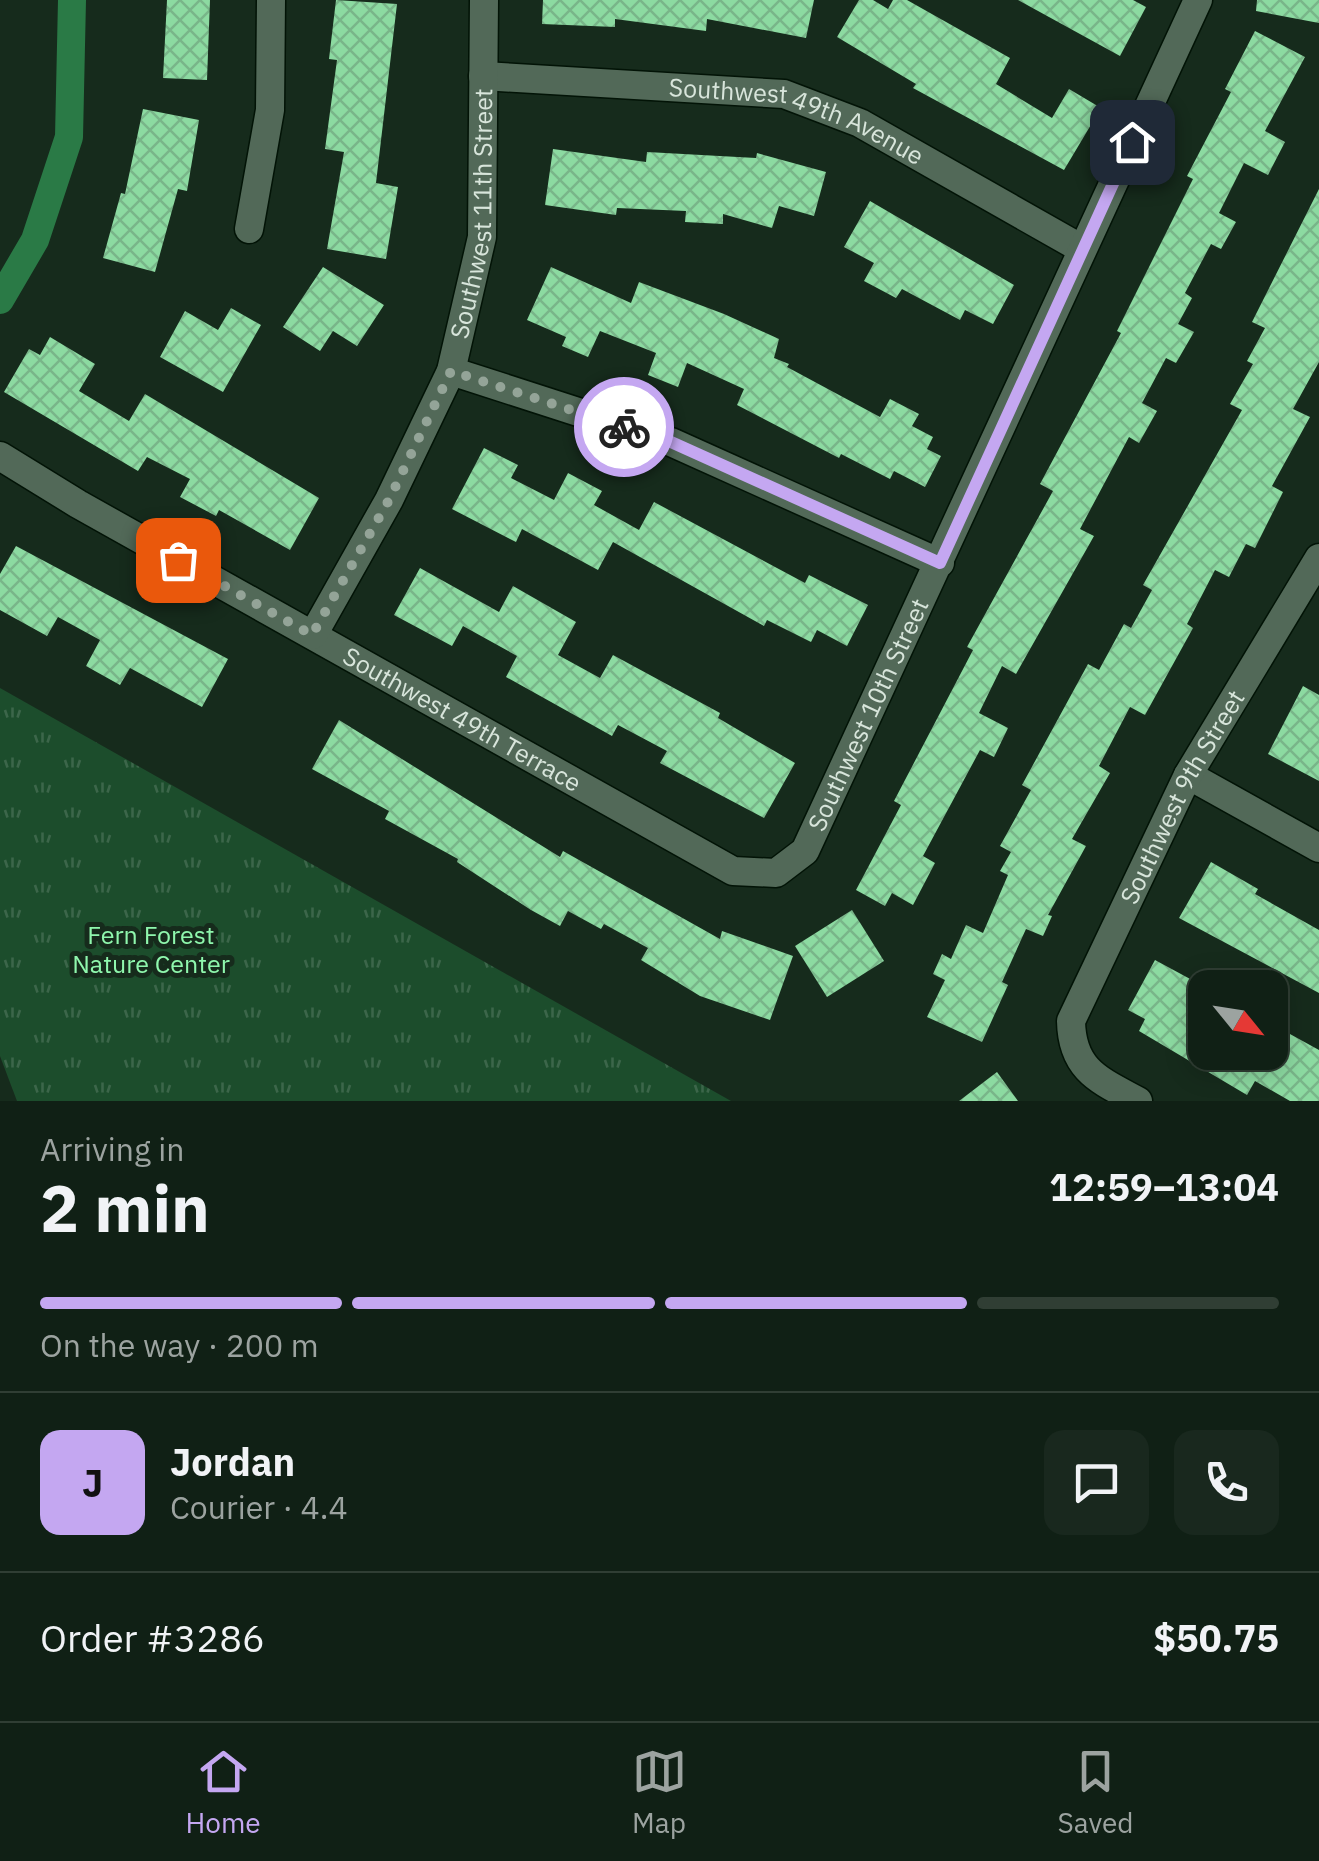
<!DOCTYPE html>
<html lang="en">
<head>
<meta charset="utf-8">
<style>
	:root { --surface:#102015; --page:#19281e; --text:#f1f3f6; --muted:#9ca3a0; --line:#303e34; --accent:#c4a7f1 }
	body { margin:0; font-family:"IBM Plex Sans",sans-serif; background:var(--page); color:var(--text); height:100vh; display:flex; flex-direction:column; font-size:38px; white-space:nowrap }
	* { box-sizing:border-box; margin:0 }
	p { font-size:32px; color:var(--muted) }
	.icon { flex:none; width:55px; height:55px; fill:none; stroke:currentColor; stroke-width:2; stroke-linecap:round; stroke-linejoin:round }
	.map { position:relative; height:1101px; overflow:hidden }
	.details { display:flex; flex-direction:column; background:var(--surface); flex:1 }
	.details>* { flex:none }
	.needle { width:65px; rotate:120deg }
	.fabs { position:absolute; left:1188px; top:970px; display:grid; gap:20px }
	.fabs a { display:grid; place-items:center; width:100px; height:100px; border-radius:20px; background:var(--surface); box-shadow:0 5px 25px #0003,0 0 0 2px var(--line); font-size:50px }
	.pin { position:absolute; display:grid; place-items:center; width:85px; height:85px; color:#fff; margin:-42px; border-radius:20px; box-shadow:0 5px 15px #0006 }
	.courier { position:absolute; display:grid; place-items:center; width:100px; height:100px; margin:-50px; border:8px solid #c4a7f1; border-radius:50%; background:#fff; color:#222; box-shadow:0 2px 12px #0007 }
	.overview em { font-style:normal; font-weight:700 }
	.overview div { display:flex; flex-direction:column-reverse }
	.overview { display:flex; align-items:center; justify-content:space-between; height:170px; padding:0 40px }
	h1 { font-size:65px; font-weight:700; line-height:75px }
	.bar { display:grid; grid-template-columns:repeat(4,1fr); gap:15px 10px; align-content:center; height:120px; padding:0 40px }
	.bar i { height:12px; border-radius:8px; background:var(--line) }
	.bar .selected { background:var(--accent) }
	.bar p { grid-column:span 4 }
	.line { display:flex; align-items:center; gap:25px; padding:0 40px; border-top:2px solid var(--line) }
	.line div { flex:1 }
	.round { display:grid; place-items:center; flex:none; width:105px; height:105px; border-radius:20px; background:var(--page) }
	.tabs { display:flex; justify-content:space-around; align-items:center; height:140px; border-top:2px solid var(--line); background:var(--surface); font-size:28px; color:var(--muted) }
	.tabs a { display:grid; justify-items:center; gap:5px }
	.tabs .selected { color:var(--accent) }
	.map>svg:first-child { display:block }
	.park { fill:url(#park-tufts) }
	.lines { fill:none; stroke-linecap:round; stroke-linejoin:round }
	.canal { stroke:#2a7a46; stroke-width:28 }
	.building { fill:url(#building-cross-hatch) }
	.minor-casing { stroke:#021306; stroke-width:31 }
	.minor { stroke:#526958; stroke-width:28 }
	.done { stroke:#94a498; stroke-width:10; stroke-dasharray:0 18 }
	.route { stroke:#c4a7f1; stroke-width:12 }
	.labels { text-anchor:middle; stroke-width:10; stroke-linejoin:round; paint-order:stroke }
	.street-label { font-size:25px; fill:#d8e5db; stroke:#162b1c }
	.park-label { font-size:25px; fill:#8ff7ad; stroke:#162b1c }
</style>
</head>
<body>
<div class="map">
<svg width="1319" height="1101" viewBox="0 0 1319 1101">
	<defs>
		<pattern id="park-tufts" width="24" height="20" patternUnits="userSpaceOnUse" patternTransform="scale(2.5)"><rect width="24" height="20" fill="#1c4d2c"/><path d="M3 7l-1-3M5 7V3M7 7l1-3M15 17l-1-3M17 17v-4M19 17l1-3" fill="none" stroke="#3c664a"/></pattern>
		<pattern id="building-cross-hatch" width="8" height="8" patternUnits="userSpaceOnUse" patternTransform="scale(2.5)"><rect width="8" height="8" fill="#8cdaa1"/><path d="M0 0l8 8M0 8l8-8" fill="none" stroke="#79b589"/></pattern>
	</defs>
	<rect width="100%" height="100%" fill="#162b1c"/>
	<!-- park -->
	<polygon class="park" points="0,688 731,1101 17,1101 0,1056"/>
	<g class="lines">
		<!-- canal -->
		<polyline class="canal" points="0,300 35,240 69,137 72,0"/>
	</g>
	<!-- building -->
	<g class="building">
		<polygon points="167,0 210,0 207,80 163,78"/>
		<polygon points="336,0 397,4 376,183 398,187 386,259 327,249 344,152 325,149 337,60 329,59"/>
		<polygon points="543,0 814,0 806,38 707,19 706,31 615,19 615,27 542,24"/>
		<polygon points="859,0 873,0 888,9 893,0 907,0 1010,58 996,84 1052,118 1069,89 1101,108 1064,170 913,88 916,84 837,37"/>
		<polygon points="1018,0 1133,0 1146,7 1120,56"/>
		<polygon points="1257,0 1319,0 1319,23 1256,11"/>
		<polygon points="1255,31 1305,57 1265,131 1285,142 1268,175 1244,163 1219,213 1236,222 1221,249 1211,244 1185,293 1192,298 1178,324 1194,332 1176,363 1166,358 1142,403 1157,411 1139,443 1129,437 1080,529 1094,536 1016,674 1002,666 979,713 1008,728 994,757 980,750 923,856 935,863 913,905 892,893 885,906 856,890 901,805 894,801 973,650 967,647 1053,491 1040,484 1121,333 1117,331 1193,179 1187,176 1231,92 1225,89"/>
		<polygon points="143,109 199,120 187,191 178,189 155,272 103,258 121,193 125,194"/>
		<polygon points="553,149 646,162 647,152 756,158 757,153 826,172 814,216 779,206 772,228 723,214 723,224 685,222 686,211 617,208 616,215 545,205"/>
		<polygon points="1319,189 1319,362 1293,409 1310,417 1272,486 1283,492 1255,548 1246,544 1229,577 1215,570 1187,624 1193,628 1145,715 1130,707 1099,766 1110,773 1072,839 1086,846 1048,915 1052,916 1043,936 1026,929 1002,982 1008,985 982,1042 927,1017 945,980 933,974 942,954 951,959 966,925 983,933 1008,875 1000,871 1011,852 1000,846 1031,790 1022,785 1088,664 1099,670 1124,624 1131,628 1152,590 1143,585 1242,410 1230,404 1253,364 1247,361 1265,328 1252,322"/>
		<polygon points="870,201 1014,285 993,324 965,310 960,320 902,289 896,298 864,281 874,263 844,247"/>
		<polygon points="323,267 384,305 357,346 333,331 320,351 283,327"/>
		<polygon points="551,267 631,303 639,282 724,314 779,339 774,358 789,364 787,367 880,417 890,399 919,414 912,426 933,437 927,449 941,456 925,487 894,471 890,479 841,454 839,458 737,405 744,389 687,363 678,387 648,375 656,353 600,331 588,357 562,346 566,337 527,320"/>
		<polygon points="231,308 261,325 223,392 160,357 185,311 218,330"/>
		<polygon points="50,337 95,364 79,391 129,421 145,394 319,498 290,550 219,510 216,516 180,497 190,479 147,457 138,471 4,392 29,349 40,355"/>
		<polygon points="484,448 518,465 511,478 554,500 568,473 602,491 594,505 639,530 654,502 805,583 809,575 868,605 847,646 817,630 811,642 767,620 764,626 613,542 598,570 522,529 516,542 452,509"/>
		<polygon points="16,546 228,659 202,707 130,668 120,685 86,666 100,640 58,617 47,636 0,610 0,574"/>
		<polygon points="420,568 499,612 513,586 576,622 558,655 600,678 613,655 720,713 718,718 795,763 764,818 660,763 667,751 618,725 612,736 506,677 517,656 463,626 452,646 394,615"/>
		<polygon points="1303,686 1319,695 1319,781 1268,754"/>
		<polygon points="339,720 560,857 563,851 720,939 722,931 793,956 770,1020 700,996 641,960 648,948 604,924 601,929 568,911 560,926 531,910 457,862 458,859 385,819 389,811 312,769"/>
		<polygon points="1211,862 1258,889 1255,894 1319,930 1319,993 1179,918"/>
		<polygon points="852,910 884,961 827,997 795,946"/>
		<polygon points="1155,960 1205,987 1205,1052 1270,1052 1270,1023 1319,1050 1319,1101 1290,1101 1255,1081 1247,1095 1139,1031 1145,1019 1128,1010"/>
		<polygon points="997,1072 1018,1101 959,1101"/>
	</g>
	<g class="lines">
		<defs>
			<g id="minor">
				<path id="s1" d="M483,76L784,94L860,123L1082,249"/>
				<polyline points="249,229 270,110 271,0"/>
				<polyline points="451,371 671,442 940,563"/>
				<path id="s2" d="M0,456L78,504L733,871L776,873L805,851L1198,0"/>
				<path id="s3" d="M313,635L389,500L451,371L482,237L484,0"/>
				<polyline points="1188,775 1319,848"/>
				<path id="s4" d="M1138,1101C1099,1080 1072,1070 1071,1021L1188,775L1319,558"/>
			</g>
		</defs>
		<!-- minor casing -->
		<use href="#minor" class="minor-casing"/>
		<!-- minor -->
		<use href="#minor" class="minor"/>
	</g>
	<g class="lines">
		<!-- done -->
		<polyline class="done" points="178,560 312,635 389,500 451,371 624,427"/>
		<!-- route -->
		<polyline class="route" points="624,427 671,442 940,563 1132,142"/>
	</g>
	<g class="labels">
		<!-- street labels -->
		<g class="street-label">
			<text dy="9" stroke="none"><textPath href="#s1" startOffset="320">Southwest 49th Avenue</textPath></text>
			<text dy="9" stroke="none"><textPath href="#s3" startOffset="458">Southwest 11th Street</textPath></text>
			<text dy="9" stroke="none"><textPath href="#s2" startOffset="1072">Southwest 10th Street</textPath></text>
			<text dy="9" stroke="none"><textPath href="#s2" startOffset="532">Southwest 49th Terrace</textPath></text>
			<text dy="9" stroke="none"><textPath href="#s4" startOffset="362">Southwest 9th Street</textPath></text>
		</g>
		<!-- park labels -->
		<g class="park-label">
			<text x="151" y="944">Fern Forest<tspan x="151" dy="29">Nature Center</tspan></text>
		</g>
	</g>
</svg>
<div class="fabs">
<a><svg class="needle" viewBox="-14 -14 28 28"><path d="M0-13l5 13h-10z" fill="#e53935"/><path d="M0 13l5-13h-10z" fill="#9ca3a0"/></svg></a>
</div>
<div class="pin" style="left:178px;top:560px;background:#ea580c"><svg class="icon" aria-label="bag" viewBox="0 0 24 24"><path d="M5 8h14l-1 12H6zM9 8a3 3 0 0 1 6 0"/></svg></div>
<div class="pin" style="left:1132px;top:142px;background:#1f2937"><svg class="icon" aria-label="home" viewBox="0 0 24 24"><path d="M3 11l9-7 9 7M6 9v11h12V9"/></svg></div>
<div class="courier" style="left:624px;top:427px"><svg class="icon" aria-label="bike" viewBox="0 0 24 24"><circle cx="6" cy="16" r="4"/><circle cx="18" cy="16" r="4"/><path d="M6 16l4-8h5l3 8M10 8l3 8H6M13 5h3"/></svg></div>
</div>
<section class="details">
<div class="overview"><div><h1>2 min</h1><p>Arriving in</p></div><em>12:59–13:04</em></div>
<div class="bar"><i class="selected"></i><i class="selected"></i><i class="selected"></i><i></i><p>On the way · 200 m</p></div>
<div class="line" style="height:180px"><b class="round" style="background:var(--accent);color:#111">J</b><div><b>Jordan</b><p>Courier · 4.4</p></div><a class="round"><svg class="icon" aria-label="chat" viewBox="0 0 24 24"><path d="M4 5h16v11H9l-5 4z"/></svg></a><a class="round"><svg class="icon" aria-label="phone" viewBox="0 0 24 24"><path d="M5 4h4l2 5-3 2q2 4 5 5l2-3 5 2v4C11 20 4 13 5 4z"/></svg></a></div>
<div class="line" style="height:130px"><div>Order #3286</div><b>$50.75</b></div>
</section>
<nav class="tabs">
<a class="selected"><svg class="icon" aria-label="home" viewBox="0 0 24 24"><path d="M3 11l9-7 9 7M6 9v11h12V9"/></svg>Home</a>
<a><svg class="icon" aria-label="map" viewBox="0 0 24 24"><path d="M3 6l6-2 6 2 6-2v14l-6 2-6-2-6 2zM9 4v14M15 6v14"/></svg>Map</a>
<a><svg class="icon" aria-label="saved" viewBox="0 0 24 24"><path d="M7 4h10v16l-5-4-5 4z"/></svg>Saved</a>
</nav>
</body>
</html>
